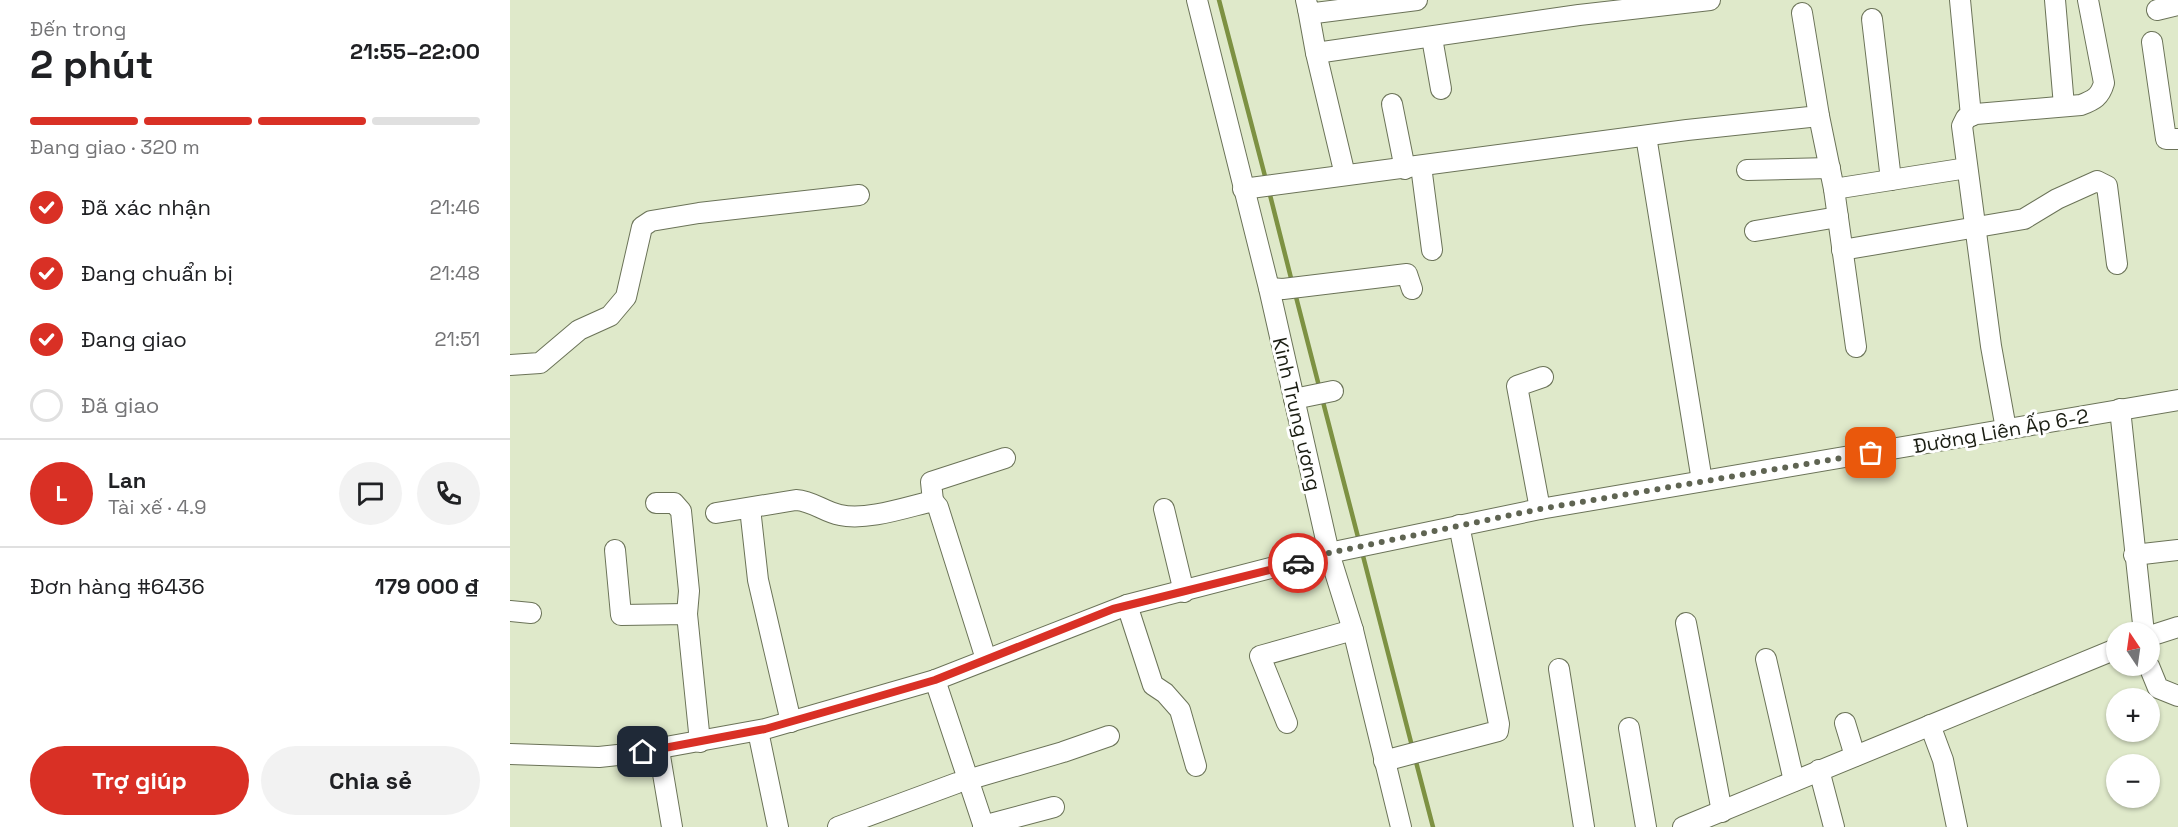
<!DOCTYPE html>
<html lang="vi">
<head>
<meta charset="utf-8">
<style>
	:root { --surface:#fff; --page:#f2f2f2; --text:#202124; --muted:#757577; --line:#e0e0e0; --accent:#d93025 }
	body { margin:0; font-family:"Space Grotesk",sans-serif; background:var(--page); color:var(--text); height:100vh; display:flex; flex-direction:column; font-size:22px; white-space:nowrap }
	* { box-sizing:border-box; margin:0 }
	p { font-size:20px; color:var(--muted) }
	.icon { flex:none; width:33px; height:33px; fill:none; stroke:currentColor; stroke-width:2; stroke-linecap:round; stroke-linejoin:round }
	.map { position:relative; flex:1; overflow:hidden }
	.side { display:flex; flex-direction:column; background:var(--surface); width:510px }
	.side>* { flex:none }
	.needle { width:39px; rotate:347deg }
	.controls { position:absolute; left:1596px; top:622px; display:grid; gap:12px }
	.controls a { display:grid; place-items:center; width:54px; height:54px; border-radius:50%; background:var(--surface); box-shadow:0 2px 4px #0004; font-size:30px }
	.pin { position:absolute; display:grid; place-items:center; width:51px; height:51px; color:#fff; margin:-26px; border-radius:12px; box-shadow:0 3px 9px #0006 }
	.courier { position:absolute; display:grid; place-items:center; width:60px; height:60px; margin:-30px; border:4px solid #d93025; border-radius:50%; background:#fff; color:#222; box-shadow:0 2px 8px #0007 }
	.overview em { font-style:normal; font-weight:600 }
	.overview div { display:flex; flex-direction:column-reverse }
	.overview { display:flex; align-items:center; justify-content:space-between; height:102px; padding:0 30px }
	h1 { font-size:39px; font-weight:600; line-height:45px }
	.bar { display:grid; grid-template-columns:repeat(4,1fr); gap:9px 6px; align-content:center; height:72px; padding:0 30px }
	.bar i { height:8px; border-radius:4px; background:var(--line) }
	.bar .on { background:var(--accent) }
	.bar p { grid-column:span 4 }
	.line { display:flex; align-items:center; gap:15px; padding:0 30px; border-top:2px solid var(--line) }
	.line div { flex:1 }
	.round { display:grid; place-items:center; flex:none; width:63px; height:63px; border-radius:32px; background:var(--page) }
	ol { padding:0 30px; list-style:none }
	li { display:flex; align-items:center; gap:18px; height:66px }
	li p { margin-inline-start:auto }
	li .icon { padding:6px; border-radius:50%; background:var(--accent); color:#fff; stroke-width:4 }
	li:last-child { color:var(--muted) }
	li i { width:33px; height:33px; border:3px solid var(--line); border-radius:50% }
	.action { display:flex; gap:12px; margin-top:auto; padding:12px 30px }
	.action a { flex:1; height:69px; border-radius:36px; background:var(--accent); color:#fff; font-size:24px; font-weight:600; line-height:69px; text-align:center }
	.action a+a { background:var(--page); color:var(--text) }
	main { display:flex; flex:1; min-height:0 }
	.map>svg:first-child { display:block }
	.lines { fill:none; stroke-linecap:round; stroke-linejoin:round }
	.stream { stroke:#7d9142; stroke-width:4.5 }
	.minor-casing { stroke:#6b7358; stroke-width:22 }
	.minor { stroke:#fff; stroke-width:20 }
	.done { stroke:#5f6452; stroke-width:6; stroke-dasharray:0 10.8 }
	.route { stroke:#d93025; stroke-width:8 }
	.labels { text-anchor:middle; stroke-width:6; stroke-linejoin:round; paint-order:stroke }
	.street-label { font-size:20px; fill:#1a1d12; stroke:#fff }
</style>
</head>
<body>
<main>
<section class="side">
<div class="overview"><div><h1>2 phút</h1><p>Đến trong</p></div><em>21:55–22:00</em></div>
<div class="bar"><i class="on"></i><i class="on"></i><i class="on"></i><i></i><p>Đang giao · 320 m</p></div>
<ol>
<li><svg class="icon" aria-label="check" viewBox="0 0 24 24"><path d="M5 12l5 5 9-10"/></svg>Đã xác nhận<p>21:46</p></li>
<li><svg class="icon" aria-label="check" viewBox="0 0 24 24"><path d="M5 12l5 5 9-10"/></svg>Đang chuẩn bị<p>21:48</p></li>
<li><svg class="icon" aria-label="check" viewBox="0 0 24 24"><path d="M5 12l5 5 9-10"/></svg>Đang giao<p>21:51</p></li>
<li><i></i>Đã giao</li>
</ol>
<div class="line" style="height:108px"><b class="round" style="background:var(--accent);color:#fff">L</b><div><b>Lan</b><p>Tài xế · 4.9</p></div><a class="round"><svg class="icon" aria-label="chat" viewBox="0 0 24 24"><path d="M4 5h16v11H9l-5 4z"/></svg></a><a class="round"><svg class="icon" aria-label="phone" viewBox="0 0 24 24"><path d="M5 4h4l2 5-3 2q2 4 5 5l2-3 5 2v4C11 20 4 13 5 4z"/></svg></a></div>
<div class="line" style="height:78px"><div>Đơn hàng #6436</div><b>179 000 ₫</b></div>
<div class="action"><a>Trợ giúp</a><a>Chia sẻ</a></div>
</section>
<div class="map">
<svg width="1668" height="827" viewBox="0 0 1668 827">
	<rect width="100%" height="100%" fill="#dfe9ca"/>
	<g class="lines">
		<!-- stream -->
		<g class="stream">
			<polyline points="709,0 756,180"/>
			<polyline points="759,191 782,282"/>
			<polyline points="785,293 810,390"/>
			<polyline points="812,398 849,541"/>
			<polyline points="852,552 903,750"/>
			<polyline points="905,758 923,827"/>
		</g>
		<defs>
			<g id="minor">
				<polyline points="687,0 759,288 819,553 843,630 891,827"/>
				<polyline points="796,0 798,9 805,13 907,0"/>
				<polyline points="1450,0 1461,116"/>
				<polyline points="1545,0 1554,106"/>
				<polyline points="798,9 806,53 1069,15 1200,0"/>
				<polyline points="1647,10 1668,5"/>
				<polyline points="1362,19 1381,180"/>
				<polyline points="922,38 931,89"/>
				<polyline points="1642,42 1656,139 1668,139"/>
				<polyline points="806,53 835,175"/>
				<polyline points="882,104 895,169"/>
				<polyline points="1309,116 1324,189 1346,347"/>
				<polyline points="1136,136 1192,481"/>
				<polyline points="911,166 922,250"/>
				<polyline points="1237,170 1320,168"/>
				<polyline points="733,189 1177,130 1309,116 1292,13"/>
				<polyline points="1324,189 1457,168"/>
				<polyline points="1245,231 1328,217"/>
				<polyline points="1332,250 1514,219 1547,199 1587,181 1597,186 1607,264"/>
				<polyline points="759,288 773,289 897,274 902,289"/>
				<polyline points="0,365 30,363 69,330 100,316 116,297 132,227 141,221 189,213 349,195"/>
				<polyline points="784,399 823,391"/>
				<polyline points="1610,409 1634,633"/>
				<path d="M1496,429L1481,346L1452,126L1456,118L1466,114L1571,105C1584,100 1590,97 1594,83L1578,0"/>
				<polyline points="423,501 421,482 495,458"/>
				<polyline points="146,503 164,503 171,511 179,591 177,614"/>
				<polyline points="240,508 248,580 281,722"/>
				<polyline points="654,509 674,592"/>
				<polyline points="1030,509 1007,386 1033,377"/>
				<path d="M206,513L286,500C303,501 314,512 330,515C357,521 397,507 423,501L428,507L476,659"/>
				<polyline points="105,550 111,615 177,614 190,742"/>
				<polyline points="1624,555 1668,550"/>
				<polyline points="617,605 643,685 655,693 670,710 686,766"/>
				<polyline points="0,611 21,613"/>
				<polyline points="1176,623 1212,812"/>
				<polyline points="1640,636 1668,627"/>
				<polyline points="1256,659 1284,781"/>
				<polyline points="1639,666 1648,688 1668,696"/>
				<polyline points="1049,669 1074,827"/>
				<polyline points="425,680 474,827"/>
				<polyline points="777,723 750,656 843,630"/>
				<polyline points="1335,723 1345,756"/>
				<polyline points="1420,725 1433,760 1447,827"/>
				<polyline points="1119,728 1136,827"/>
				<polyline points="248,731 268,827"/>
				<polyline points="149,750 162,827"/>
				<polyline points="0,754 89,757 117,754 255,729 425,680 617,605 819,553 1030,509 1668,400"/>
				<polyline points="874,761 988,731 989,724 949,525"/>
				<polyline points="1309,770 1324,827"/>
				<polyline points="473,826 544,807"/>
				<polyline points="328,827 447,783 553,752 599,736"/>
				<polyline points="1173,827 1606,649"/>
			</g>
		</defs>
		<!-- minor casing -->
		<use href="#minor" class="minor-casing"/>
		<!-- minor -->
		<use href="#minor" class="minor"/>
	</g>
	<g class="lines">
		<!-- done -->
		<polyline class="done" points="788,563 819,553 1030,509 1361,453"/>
		<!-- route -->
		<polyline class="route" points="133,752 255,729 332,707 425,680 603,609 788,563"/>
	</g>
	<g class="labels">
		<!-- street labels -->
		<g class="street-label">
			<text transform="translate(787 414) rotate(77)" y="7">Kinh Trung ương</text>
			<text transform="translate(1491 431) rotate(-10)" y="7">Đường Liên Ấp 6-2</text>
		</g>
	</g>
</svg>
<div class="controls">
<a><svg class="needle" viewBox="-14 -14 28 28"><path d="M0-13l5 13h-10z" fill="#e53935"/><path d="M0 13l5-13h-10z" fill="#757577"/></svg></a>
<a>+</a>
<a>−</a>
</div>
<div class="pin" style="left:1361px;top:453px;background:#ea580c"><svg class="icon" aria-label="bag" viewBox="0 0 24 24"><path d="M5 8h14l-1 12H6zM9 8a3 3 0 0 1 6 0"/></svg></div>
<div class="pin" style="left:133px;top:752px;background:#1f2937"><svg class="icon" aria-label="home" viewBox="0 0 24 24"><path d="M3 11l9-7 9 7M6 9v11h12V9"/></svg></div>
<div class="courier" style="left:788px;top:563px"><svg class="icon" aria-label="car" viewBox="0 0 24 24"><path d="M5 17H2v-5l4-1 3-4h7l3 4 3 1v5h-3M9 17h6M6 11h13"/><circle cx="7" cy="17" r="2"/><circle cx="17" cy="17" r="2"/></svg></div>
</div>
</main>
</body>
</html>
